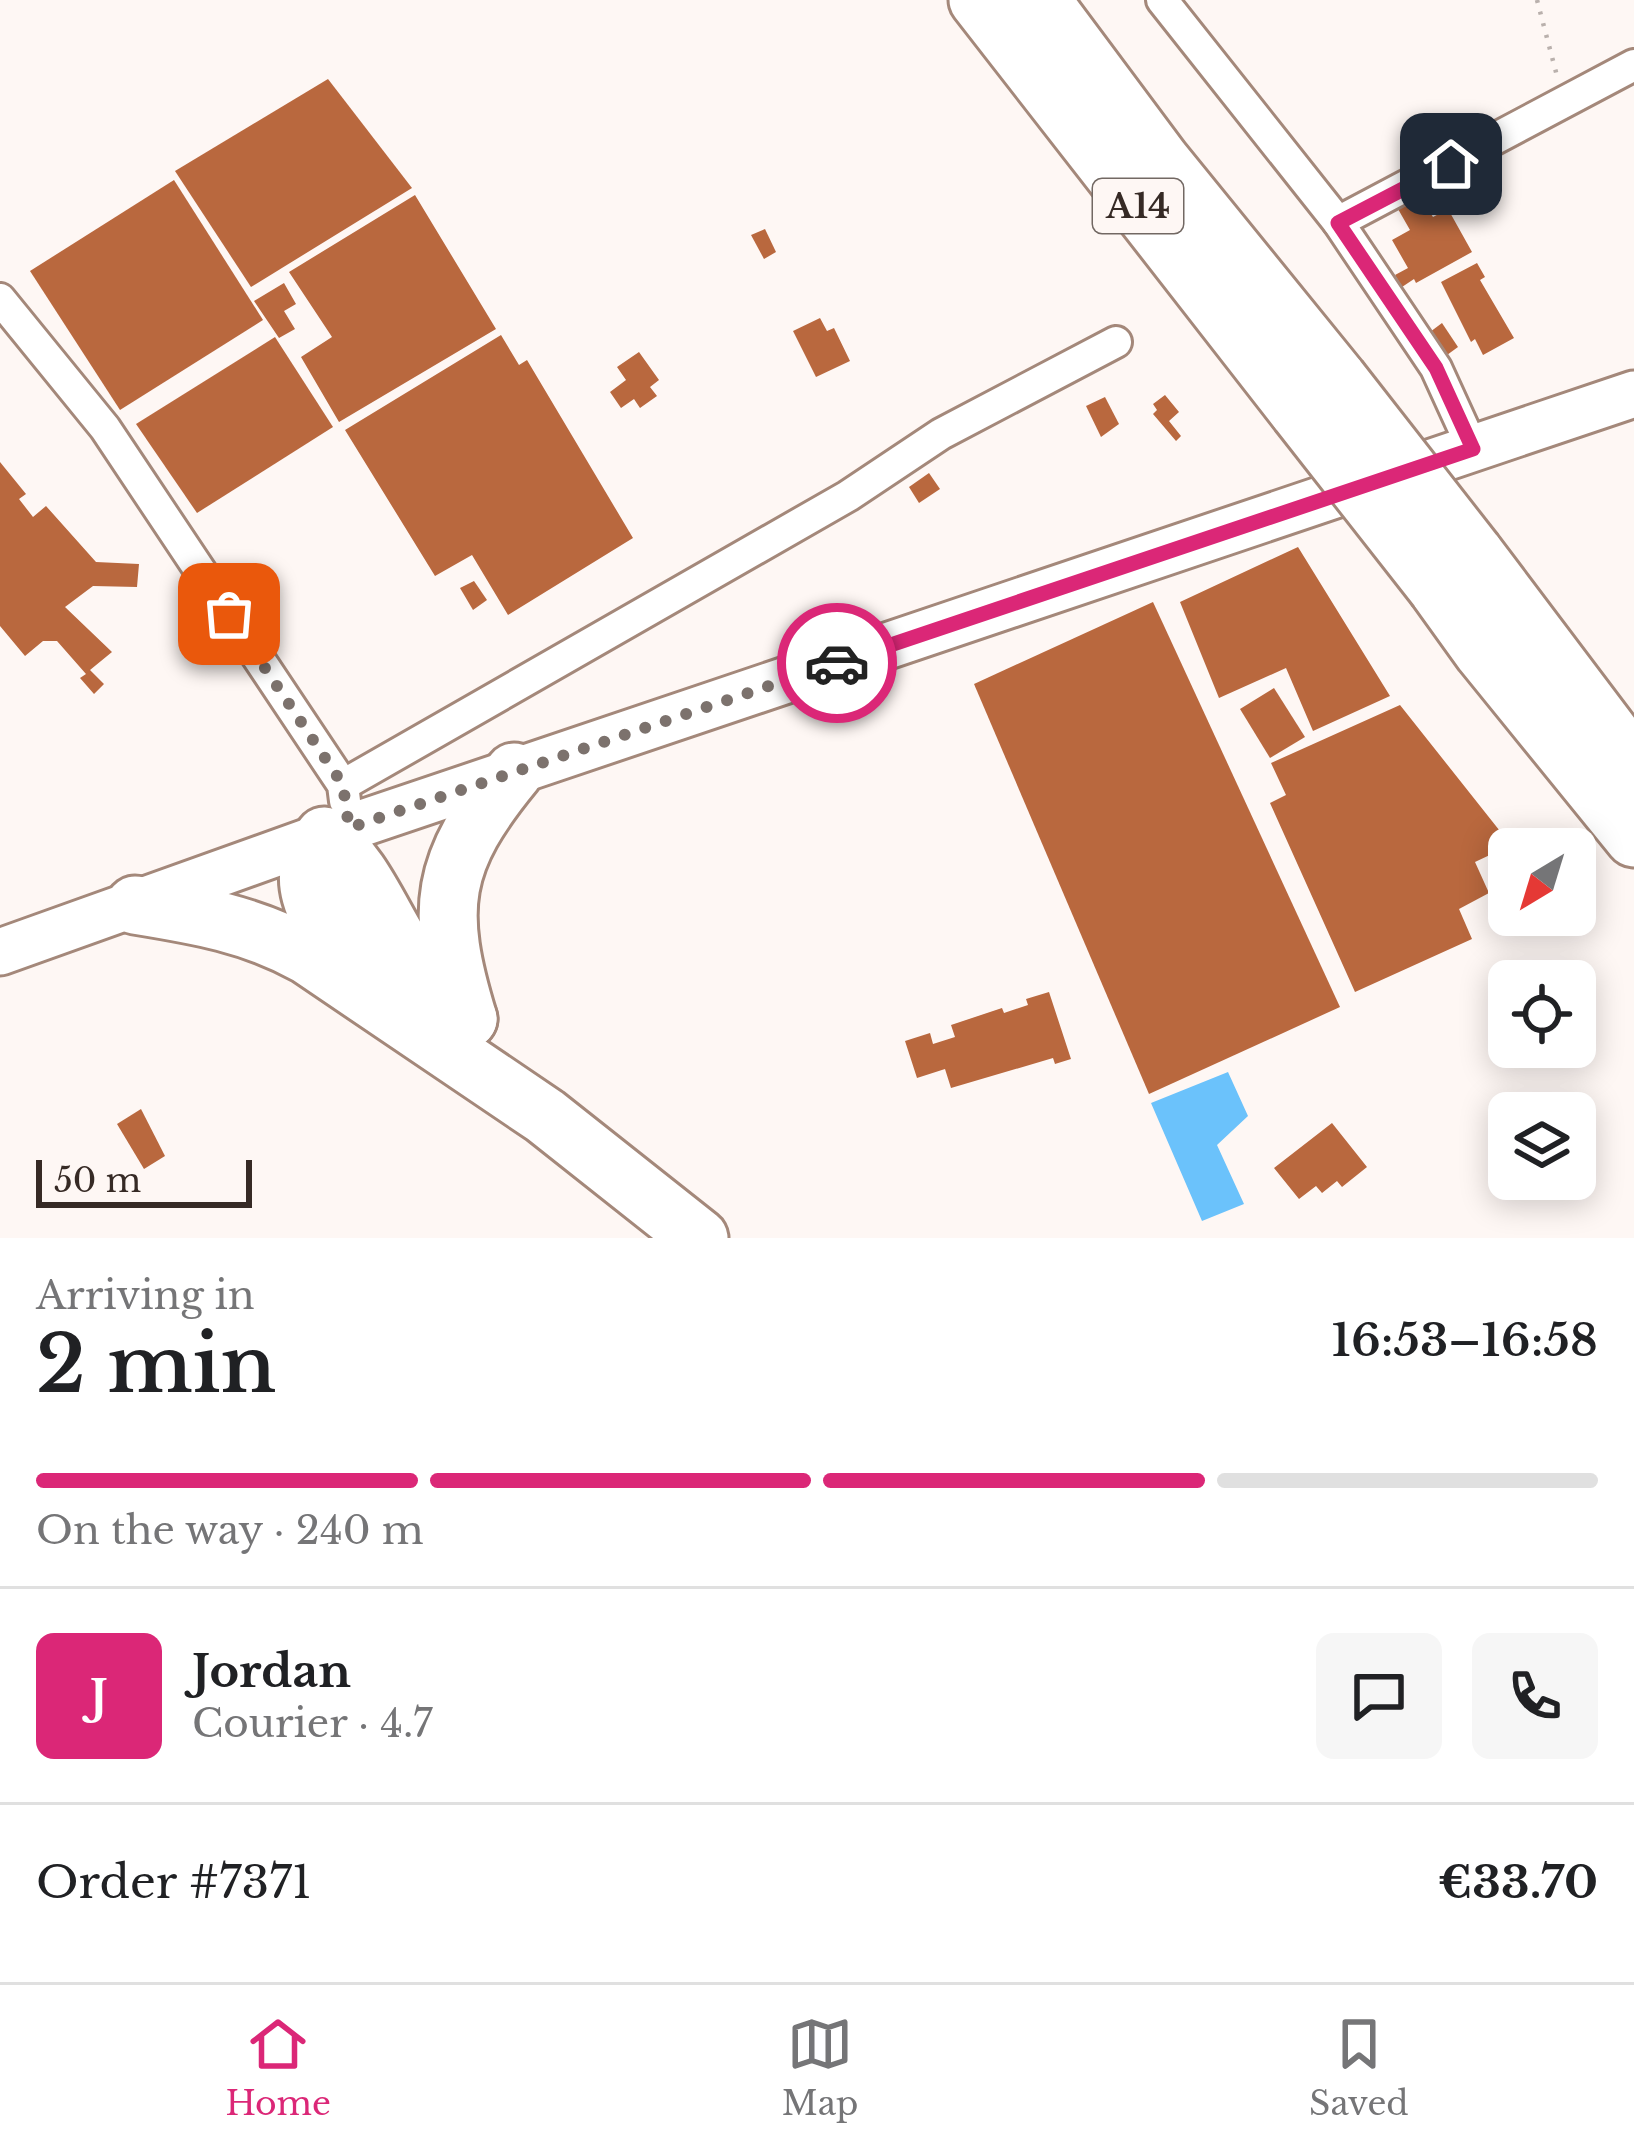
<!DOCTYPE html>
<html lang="en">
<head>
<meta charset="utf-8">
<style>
	:root { --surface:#fff; --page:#f6f6f6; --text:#202124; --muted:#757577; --line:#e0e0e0; --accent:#db2777 }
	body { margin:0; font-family:"Libre Baskerville",serif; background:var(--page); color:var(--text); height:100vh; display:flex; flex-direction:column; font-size:45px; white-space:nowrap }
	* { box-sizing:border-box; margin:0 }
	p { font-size:39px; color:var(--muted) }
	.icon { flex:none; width:66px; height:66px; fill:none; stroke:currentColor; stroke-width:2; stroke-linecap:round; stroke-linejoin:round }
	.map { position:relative; height:1238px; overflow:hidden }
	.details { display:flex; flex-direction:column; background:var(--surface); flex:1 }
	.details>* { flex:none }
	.needle { width:78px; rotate:218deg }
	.controls { position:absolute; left:1488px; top:828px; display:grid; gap:24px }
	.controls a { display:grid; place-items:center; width:108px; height:108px; border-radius:18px; background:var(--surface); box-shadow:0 6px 30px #0003; font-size:60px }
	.scale { position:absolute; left:36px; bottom:30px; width:216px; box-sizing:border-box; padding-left:12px; border:6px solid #362a25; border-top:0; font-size:33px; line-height:42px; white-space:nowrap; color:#362a25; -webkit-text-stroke:9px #fef7f4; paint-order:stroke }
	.pin { position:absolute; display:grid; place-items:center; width:102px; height:102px; color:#fff; margin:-51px; border-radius:24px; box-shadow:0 6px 18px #0006 }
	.courier { position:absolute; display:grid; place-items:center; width:120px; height:120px; margin:-60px; border:9px solid #db2777; border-radius:50%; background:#fff; color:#222; box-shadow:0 3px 15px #0007 }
	.summary em { font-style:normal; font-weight:600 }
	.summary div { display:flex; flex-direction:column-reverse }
	.summary { display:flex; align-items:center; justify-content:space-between; height:204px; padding:0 36px }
	h1 { font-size:78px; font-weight:600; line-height:90px }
	.bar { display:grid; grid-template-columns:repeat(4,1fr); gap:18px 12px; align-content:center; height:144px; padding:0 36px }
	.bar i { height:15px; border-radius:9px; background:var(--line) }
	.bar .selected { background:var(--accent) }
	.bar p { grid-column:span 4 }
	.line { display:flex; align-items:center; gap:30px; padding:0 36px; border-top:3px solid var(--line) }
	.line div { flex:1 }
	.round { display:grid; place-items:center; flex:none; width:126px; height:126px; border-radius:18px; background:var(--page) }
	.tabs { display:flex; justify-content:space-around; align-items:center; height:168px; border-top:3px solid var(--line); background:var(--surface); font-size:33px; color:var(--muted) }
	.tabs a { display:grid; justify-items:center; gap:6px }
	.tabs .selected { color:var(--accent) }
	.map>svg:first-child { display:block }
	.water { fill:#6bc2fb }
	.building { fill:#b9683e }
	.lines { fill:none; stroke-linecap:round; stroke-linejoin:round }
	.minor-casing { stroke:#a4887a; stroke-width:36 }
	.secondary-casing { stroke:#a4887a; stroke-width:51 }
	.motorway-casing { stroke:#a4887a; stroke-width:63 }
	.path { stroke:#b9b0ac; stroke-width:4.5; stroke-dasharray:3 9; stroke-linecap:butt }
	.minor { stroke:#fff; stroke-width:30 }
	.secondary { stroke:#fff; stroke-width:45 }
	.motorway { stroke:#fff; stroke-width:57 }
	.motorway-bridge-casing { stroke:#a4887a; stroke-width:63; stroke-linecap:butt }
	.motorway-bridge { stroke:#fff; stroke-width:57 }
	.done { stroke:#7c726d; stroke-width:12; stroke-dasharray:0 21.6 }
	.route { stroke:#db2777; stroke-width:15 }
	.labels { text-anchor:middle; stroke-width:9; stroke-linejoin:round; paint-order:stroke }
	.shield { fill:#fef7f4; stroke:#726863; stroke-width:3 }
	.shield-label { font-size:33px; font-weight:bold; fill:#362a25 }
</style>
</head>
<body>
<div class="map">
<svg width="1634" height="1238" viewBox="0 0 1634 1238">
	<rect width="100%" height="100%" fill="#fef7f4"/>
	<!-- water -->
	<polygon class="water" points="1228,1072 1248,1116 1217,1145 1244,1204 1202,1221 1151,1103"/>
	<!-- building -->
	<g class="building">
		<polygon points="328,79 412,188 251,287 175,171"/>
		<polygon points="174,180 263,320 120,410 30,271"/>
		<polygon points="1435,189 1443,201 1428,209 1433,217 1448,209 1472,252 1416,283 1414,279 1402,287 1395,275 1408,268 1392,240 1410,230 1398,209"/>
		<polygon points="415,195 496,329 339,422 301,357 332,337 289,272"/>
		<polygon points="765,229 776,252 764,259 751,235"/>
		<polygon points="1477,263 1485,277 1480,280 1514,338 1483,355 1475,339 1471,342 1441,282"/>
		<polygon points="284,283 296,304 284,311 295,329 279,338 254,301"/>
		<polygon points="820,318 827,331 834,328 850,361 816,377 793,331"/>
		<polygon points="1442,323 1458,347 1447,355 1430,332"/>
		<polygon points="501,335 519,365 527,360 633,538 508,615 472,555 435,576 345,430"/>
		<polygon points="275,337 333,427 197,513 136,424"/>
		<polygon points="639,352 659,380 650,387 657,396 640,408 634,399 621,408 610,392 626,380 617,367"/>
		<polygon points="1165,395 1179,412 1169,421 1181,436 1176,441 1153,414 1157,410 1153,404"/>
		<polygon points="1105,397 1119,424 1101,437 1086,406"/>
		<polygon points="0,462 26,494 19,499 33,517 46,506 96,562 139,564 137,587 93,586 65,607 112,652 90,670 104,684 94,694 80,678 86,674 57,641 43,641 25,656 0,626"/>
		<polygon points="929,473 940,489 919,503 909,487"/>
		<polygon points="1298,547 1390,696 1313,731 1286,668 1219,698 1180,602"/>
		<polygon points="474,581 487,600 473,610 460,588"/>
		<polygon points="1153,602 1340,1007 1149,1094 974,684"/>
		<polygon points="1274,688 1305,737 1270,758 1240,709"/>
		<polygon points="1400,705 1511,845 1475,862 1489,893 1459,909 1472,939 1355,992 1270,803 1286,795 1271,763"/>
		<polygon points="1049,992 1071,1059 1055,1064 1053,1058 951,1088 945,1069 917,1078 905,1041 930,1033 933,1044 955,1037 951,1025 1002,1008 1004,1013 1028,1005 1026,999"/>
		<polygon points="141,1109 165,1156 144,1169 117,1124"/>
		<polygon points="1332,1123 1367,1167 1342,1187 1337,1181 1322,1193 1316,1186 1299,1199 1274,1168"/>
	</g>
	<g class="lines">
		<defs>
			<g id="minor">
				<polyline points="1162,0 1338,222 1634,65"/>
				<polyline points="1338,222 1436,368 1473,449"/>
				<polyline points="0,299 105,428 343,785 345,801"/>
				<polyline points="343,785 848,496 941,434 1116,342"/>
			</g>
			<polyline id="secondary" points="0,952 324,836 1634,394"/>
			<g id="motorway">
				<polyline points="978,0 1299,412"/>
				<polyline points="1041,0 1161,161 1338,379"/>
				<polyline points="1474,553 1634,765"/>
				<polyline points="1437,588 1483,652 1634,838"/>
				<path d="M135,905C197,915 251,924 307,955L545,1116L699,1238"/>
				<path d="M363,981C344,952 303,909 309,871C311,860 319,847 324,836C364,865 381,917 409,958C426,981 447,999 468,1019"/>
				<path d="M468,1019C434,908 440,862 514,772"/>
			</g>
		</defs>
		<!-- minor casing -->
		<use href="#minor" class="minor-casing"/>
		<!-- secondary casing -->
		<use href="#secondary" class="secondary-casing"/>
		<!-- motorway casing -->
		<use href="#motorway" class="motorway-casing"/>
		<!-- path -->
		<polyline class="path" points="1537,0 1557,76"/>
		<!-- minor -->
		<use href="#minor" class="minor"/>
		<!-- secondary -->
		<use href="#secondary" class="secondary"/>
		<!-- motorway -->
		<use href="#motorway" class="motorway"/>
		<defs>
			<g id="motorway-bridge">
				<polyline points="1338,379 1474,553"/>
				<polyline points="1299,412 1437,588"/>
			</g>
		</defs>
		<!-- motorway-bridge casing -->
		<use href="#motorway-bridge" class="motorway-bridge-casing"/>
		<!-- motorway-bridge -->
		<use href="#motorway-bridge" class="motorway-bridge"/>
	</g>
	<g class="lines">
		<!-- done -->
		<polyline class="done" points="229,614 343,785 349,828 837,663"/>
		<!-- route -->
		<polyline class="route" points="837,663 1473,449 1436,368 1338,223 1451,164"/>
	</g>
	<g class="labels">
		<!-- shield labels -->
		<rect class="shield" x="1093" y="179" width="90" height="54" rx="9"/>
		<g class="shield-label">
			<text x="1138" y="218">A14</text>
		</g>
	</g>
</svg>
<div class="controls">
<a><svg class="needle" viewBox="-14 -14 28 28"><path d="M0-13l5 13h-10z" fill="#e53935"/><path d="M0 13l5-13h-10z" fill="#757577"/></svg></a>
<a><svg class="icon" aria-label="locate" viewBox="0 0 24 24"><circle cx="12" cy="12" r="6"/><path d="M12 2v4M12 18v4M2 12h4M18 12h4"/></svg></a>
<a><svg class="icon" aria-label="layers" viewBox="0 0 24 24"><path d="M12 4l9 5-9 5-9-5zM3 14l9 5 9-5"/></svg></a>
</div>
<div class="scale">50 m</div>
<div class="pin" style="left:229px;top:614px;background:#ea580c"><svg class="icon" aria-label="bag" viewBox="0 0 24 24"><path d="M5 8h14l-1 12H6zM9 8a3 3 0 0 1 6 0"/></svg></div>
<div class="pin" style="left:1451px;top:164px;background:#1f2937"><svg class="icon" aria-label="home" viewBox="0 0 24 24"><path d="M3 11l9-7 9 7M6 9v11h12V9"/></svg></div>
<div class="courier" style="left:837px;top:663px"><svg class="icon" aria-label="car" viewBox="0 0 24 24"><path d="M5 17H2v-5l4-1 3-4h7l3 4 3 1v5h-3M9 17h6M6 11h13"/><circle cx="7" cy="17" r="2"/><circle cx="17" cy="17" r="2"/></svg></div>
</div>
<section class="details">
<div class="summary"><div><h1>2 min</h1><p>Arriving in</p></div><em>16:53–16:58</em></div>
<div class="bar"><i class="selected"></i><i class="selected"></i><i class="selected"></i><i></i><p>On the way · 240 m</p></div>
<div class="line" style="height:216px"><b class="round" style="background:var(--accent);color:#fff">J</b><div><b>Jordan</b><p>Courier · 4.7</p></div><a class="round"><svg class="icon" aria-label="chat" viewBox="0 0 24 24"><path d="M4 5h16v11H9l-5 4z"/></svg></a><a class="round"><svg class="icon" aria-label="phone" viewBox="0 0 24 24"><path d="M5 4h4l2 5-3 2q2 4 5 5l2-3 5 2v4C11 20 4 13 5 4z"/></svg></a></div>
<div class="line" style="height:156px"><div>Order #7371</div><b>€33.70</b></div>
</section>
<nav class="tabs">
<a class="selected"><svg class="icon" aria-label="home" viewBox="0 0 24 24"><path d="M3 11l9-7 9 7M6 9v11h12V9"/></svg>Home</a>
<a><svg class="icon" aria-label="map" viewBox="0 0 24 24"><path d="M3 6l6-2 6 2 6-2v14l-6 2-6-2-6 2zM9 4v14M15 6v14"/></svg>Map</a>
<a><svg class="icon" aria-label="saved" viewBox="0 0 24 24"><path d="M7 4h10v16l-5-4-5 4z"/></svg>Saved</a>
</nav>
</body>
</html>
